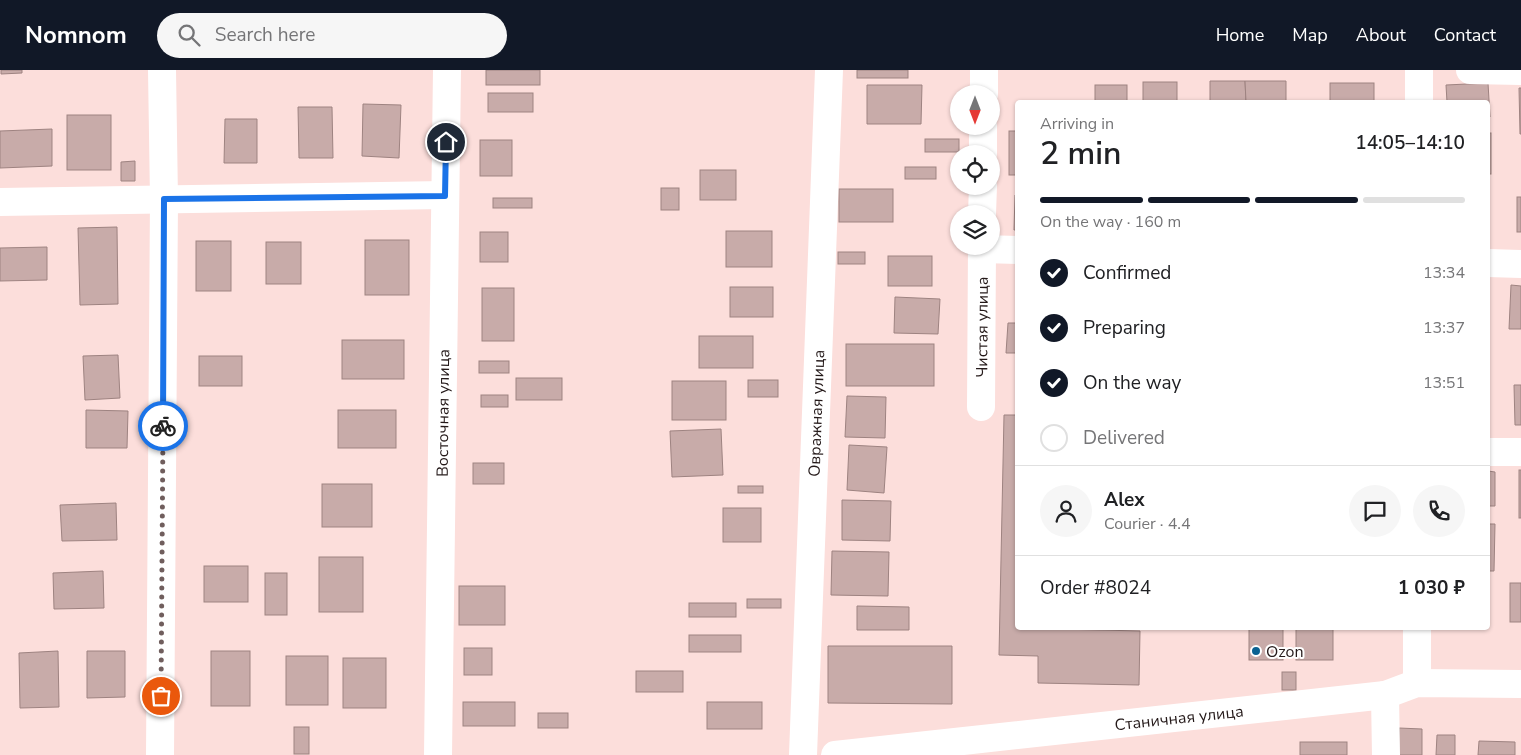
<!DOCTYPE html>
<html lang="en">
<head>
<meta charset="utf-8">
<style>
	:root { --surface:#fff; --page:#f6f6f6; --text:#202124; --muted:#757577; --line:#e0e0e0; --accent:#111827 }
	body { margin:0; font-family:"Nunito Sans",sans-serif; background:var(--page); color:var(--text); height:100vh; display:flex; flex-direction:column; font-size:19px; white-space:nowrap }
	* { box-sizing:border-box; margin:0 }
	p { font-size:16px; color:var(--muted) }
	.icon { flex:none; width:28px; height:28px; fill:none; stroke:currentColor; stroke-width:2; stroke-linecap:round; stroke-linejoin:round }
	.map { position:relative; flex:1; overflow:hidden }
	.details { position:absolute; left:1015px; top:30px; width:475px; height:530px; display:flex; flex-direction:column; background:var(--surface); border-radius:5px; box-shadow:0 1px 4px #0004 }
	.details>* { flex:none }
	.needle { width:32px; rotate:180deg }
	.tools { position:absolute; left:950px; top:15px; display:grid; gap:10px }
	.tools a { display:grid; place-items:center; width:50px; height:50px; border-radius:50%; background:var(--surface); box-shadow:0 1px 4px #0004; font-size:25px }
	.pin { position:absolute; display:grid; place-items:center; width:42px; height:42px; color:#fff; margin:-21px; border:2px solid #fff; border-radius:50%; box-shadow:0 1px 5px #0007 }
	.courier { position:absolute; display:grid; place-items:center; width:50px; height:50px; margin:-25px; border:4px solid #1a73e8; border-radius:50%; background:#fff; color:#222; box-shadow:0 1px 6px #0007 }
	.head em { font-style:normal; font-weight:600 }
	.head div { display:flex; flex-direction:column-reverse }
	.head { display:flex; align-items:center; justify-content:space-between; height:85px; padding:0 25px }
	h1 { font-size:32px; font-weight:600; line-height:38px }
	.bar { display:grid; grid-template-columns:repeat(4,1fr); gap:8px 5px; align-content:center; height:60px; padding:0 25px }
	.bar i { height:6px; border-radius:4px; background:var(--line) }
	.bar .current { background:var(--accent) }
	.bar p { grid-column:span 4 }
	.line { display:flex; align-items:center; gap:12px; padding:0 25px; border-top:1px solid var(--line) }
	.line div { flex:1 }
	.round { display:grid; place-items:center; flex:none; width:52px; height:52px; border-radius:26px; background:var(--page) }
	ol { padding:0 25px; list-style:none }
	li { display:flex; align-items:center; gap:15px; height:55px }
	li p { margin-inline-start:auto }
	li .icon { padding:5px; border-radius:50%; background:var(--accent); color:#fff; stroke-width:4 }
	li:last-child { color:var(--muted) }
	li i { width:28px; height:28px; border:2px solid var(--line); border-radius:50% }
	header { display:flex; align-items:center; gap:30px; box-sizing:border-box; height:70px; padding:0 25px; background:var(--accent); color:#fff }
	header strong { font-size:24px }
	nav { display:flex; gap:28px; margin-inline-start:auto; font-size:18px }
	.search { width:350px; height:45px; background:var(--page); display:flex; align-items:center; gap:12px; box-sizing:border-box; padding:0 18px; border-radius:28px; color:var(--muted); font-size:19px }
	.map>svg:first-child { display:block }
	.building { fill:#c8aba9; stroke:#9e8381 }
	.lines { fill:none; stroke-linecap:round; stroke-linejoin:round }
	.minor { stroke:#fff; stroke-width:28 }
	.done { stroke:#705e5d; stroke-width:5; stroke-dasharray:0 9 }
	.route { stroke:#1a73e8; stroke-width:6 }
	.poi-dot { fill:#096192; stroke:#fff; stroke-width:2 }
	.labels { text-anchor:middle; stroke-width:4; stroke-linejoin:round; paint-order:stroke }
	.street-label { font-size:16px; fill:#241919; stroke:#fff }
	.poi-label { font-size:16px; fill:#241919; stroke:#fff; text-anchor:start }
</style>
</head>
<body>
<header>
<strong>Nomnom</strong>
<div class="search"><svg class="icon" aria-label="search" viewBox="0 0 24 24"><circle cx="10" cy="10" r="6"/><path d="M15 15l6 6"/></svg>Search here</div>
<nav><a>Home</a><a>Map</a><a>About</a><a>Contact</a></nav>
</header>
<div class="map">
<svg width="1521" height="685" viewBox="0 0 1521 685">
	<rect width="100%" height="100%" fill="#fcdedb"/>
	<!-- building -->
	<g class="building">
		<polygon points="1,0 22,0 22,3 1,4"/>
		<rect x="486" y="0" width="54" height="15"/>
		<rect x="857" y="0" width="51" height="8"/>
		<polygon points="1210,11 1245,11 1246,32 1210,32"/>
		<polygon points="1245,11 1286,11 1286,32 1246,32"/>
		<rect x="1143" y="12" width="34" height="20"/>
		<rect x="1330" y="13" width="44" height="19"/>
		<polygon points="1488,13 1490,47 1488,47 1488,32 1447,32 1446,15"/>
		<polygon points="867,15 922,15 921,54 867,54"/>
		<rect x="1095" y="15" width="32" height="17"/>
		<polygon points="1519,18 1521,18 1521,64 1520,64"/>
		<rect x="488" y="23" width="45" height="19"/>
		<polygon points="363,34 401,35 399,88 362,86"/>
		<polygon points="298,37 332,37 333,88 299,88"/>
		<rect x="67" y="45" width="44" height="55"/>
		<polygon points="225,49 257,49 257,93 224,93"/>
		<polygon points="52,59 52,96 0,98 0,61"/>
		<rect x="1009" y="61" width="9" height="44"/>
		<rect x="1488" y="63" width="3" height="41"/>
		<rect x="925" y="69" width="34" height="13"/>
		<rect x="480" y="70" width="32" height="36"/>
		<polygon points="135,91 135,111 121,111 121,92"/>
		<rect x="905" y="97" width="31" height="12"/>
		<rect x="700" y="100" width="36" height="30"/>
		<rect x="661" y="118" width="18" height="22"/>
		<rect x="839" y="119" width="54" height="33"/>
		<polygon points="1015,125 1018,126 1018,160 1014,160"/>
		<rect x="1517" y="127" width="4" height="35"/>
		<rect x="493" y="128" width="39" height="10"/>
		<polygon points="117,157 118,234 80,235 78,158"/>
		<rect x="726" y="161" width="46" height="36"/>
		<rect x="480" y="162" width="28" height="30"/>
		<rect x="365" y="170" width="44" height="55"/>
		<rect x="196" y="171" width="35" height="50"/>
		<rect x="266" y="172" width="35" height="42"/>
		<polygon points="47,177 47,210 0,211 0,178"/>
		<rect x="838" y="182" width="27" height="12"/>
		<rect x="888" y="186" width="44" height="30"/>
		<polygon points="1018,195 1018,238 1016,238"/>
		<polygon points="1511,215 1521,216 1521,259 1509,259"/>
		<rect x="730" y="217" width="43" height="30"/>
		<rect x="482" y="218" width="32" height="53"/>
		<polygon points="895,227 940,229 938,264 894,263"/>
		<polygon points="1008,253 1018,253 1018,283 1006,283"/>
		<rect x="699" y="266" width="54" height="32"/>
		<rect x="342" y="270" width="62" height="39"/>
		<rect x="846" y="274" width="88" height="42"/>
		<polygon points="118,285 120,328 85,330 83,286"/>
		<rect x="199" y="286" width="43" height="30"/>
		<rect x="479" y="291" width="30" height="12"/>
		<rect x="516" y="308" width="46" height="22"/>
		<rect x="748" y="310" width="30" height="17"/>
		<rect x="672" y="311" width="54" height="39"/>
		<polygon points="1514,315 1521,315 1521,355 1515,355"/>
		<rect x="481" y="325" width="27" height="12"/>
		<polygon points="847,326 886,327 885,368 845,367"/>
		<polygon points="86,340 128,341 127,378 86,378"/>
		<rect x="338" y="340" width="58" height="38"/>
		<polygon points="1004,345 1018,345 1018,558 1140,561 1139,615 1038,613 1038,586 999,585"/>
		<polygon points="721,359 723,405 672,407 670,361"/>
		<polygon points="849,375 887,377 884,423 847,420"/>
		<rect x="473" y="393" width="31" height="21"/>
		<rect x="1519" y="400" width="2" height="48"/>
		<polygon points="1488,401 1495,402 1495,436 1488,436"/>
		<rect x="322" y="414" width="50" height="43"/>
		<rect x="738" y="416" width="25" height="7"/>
		<polygon points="842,430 891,431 890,471 842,470"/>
		<polygon points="116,433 117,470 62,471 60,435"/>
		<rect x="723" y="438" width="38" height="34"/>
		<polygon points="1488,454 1495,454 1494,501 1488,501"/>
		<polygon points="832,481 889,482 888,526 831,525"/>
		<rect x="319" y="487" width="44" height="55"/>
		<rect x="204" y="496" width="44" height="36"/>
		<polygon points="103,501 104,538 54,539 53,503"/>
		<rect x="265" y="503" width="22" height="42"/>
		<rect x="1510" y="513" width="11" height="39"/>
		<rect x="459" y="516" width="46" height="39"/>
		<rect x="747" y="529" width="34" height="9"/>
		<rect x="689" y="533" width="47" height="14"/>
		<polygon points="857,536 909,537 909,560 857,560"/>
		<rect x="1249" y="558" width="34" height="32"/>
		<rect x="1296" y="558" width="37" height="32"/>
		<rect x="689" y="565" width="52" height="17"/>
		<polygon points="828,576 952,576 952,634 828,633"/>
		<rect x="464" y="578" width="28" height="27"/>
		<polygon points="58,581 59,637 20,638 19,583"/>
		<polygon points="87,581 125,581 125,627 87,628"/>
		<rect x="211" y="581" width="39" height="55"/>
		<rect x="286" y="586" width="42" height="49"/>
		<rect x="343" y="588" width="43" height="50"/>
		<rect x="636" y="601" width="47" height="21"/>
		<rect x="1282" y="602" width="14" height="18"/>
		<rect x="463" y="632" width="52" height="24"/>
		<rect x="707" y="632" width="55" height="27"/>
		<rect x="538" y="643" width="30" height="15"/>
		<rect x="294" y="657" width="15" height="27"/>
		<polygon points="1399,658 1422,659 1422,685 1398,685"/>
		<polygon points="1437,665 1455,665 1455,685 1436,685"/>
		<polygon points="1479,671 1515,672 1515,685 1478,685"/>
		<rect x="1300" y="672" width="47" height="13"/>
	</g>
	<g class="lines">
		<!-- minor -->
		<g class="minor">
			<polyline points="1470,0 1521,1"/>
			<polyline points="984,24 984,0"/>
			<polyline points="1419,32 1419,0"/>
			<polyline points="983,84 983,56"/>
			<polyline points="0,132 445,125"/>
			<polyline points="982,144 983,116"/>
			<polyline points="982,179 1018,180"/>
			<polyline points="1488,193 1521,194"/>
			<path id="s1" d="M981,337L982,176"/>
			<polyline points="1488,382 1521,382"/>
			<polyline points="1417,613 1417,558"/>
			<polyline points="1385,625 1386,685"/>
			<polyline points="160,685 164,129 162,0"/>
			<path id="s2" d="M438,685L447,0"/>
			<path id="s3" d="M803,685L829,0"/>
			<path id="s4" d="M835,685L1385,625L1417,613L1521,614"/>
		</g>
	</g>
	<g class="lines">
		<!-- done -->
		<polyline class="done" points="161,626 163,356"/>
		<!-- route -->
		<polyline class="route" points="163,356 164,129 445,126 446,72"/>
	</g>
	<!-- markers -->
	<circle class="poi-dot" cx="1256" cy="581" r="5"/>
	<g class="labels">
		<!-- street labels -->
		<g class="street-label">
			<text dy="6" stroke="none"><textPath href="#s1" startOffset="80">Чистая улица</textPath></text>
			<text dy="6" stroke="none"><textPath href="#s3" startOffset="342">Овражная улица</textPath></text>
			<text dy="6" stroke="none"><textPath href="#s2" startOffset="342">Восточная улица</textPath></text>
			<text dy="6" stroke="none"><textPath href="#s4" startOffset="346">Станичная улица</textPath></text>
		</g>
		<!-- poi labels -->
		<g class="poi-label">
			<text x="1266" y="587">Ozon</text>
		</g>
	</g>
</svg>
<div class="tools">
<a><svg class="needle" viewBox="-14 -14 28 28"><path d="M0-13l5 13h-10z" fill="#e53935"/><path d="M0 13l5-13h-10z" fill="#757577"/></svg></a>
<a><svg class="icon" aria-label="locate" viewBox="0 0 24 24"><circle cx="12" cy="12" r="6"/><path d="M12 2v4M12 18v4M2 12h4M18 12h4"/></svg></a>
<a><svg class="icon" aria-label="layers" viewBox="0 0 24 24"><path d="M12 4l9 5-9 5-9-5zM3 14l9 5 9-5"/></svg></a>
</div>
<div class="pin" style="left:161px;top:626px;background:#ea580c"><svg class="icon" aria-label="bag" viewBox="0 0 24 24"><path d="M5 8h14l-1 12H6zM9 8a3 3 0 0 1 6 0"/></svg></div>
<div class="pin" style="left:446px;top:72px;background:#1f2937"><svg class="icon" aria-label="home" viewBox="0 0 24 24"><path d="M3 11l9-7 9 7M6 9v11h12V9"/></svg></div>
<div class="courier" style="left:163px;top:356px"><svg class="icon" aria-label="bike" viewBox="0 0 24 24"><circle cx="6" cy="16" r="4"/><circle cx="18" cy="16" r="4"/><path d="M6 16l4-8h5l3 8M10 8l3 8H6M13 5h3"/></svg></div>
<section class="details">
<div class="head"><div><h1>2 min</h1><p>Arriving in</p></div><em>14:05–14:10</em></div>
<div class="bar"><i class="current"></i><i class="current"></i><i class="current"></i><i></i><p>On the way · 160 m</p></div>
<ol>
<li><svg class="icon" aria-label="check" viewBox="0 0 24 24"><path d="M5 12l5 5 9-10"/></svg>Confirmed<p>13:34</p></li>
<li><svg class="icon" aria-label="check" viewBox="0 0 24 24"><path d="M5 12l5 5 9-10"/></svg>Preparing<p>13:37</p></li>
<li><svg class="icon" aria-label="check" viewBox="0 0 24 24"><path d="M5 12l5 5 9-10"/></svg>On the way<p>13:51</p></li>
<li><i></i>Delivered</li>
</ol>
<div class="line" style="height:90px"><a class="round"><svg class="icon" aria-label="person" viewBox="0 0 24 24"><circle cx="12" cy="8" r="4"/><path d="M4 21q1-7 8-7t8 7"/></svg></a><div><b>Alex</b><p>Courier · 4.4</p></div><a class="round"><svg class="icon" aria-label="chat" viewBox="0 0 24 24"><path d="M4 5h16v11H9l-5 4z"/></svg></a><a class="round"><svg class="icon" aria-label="phone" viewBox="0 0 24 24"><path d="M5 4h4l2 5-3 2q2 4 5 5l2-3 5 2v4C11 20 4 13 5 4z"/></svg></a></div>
<div class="line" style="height:65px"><div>Order #8024</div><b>1 030 ₽</b></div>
</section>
</div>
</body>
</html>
